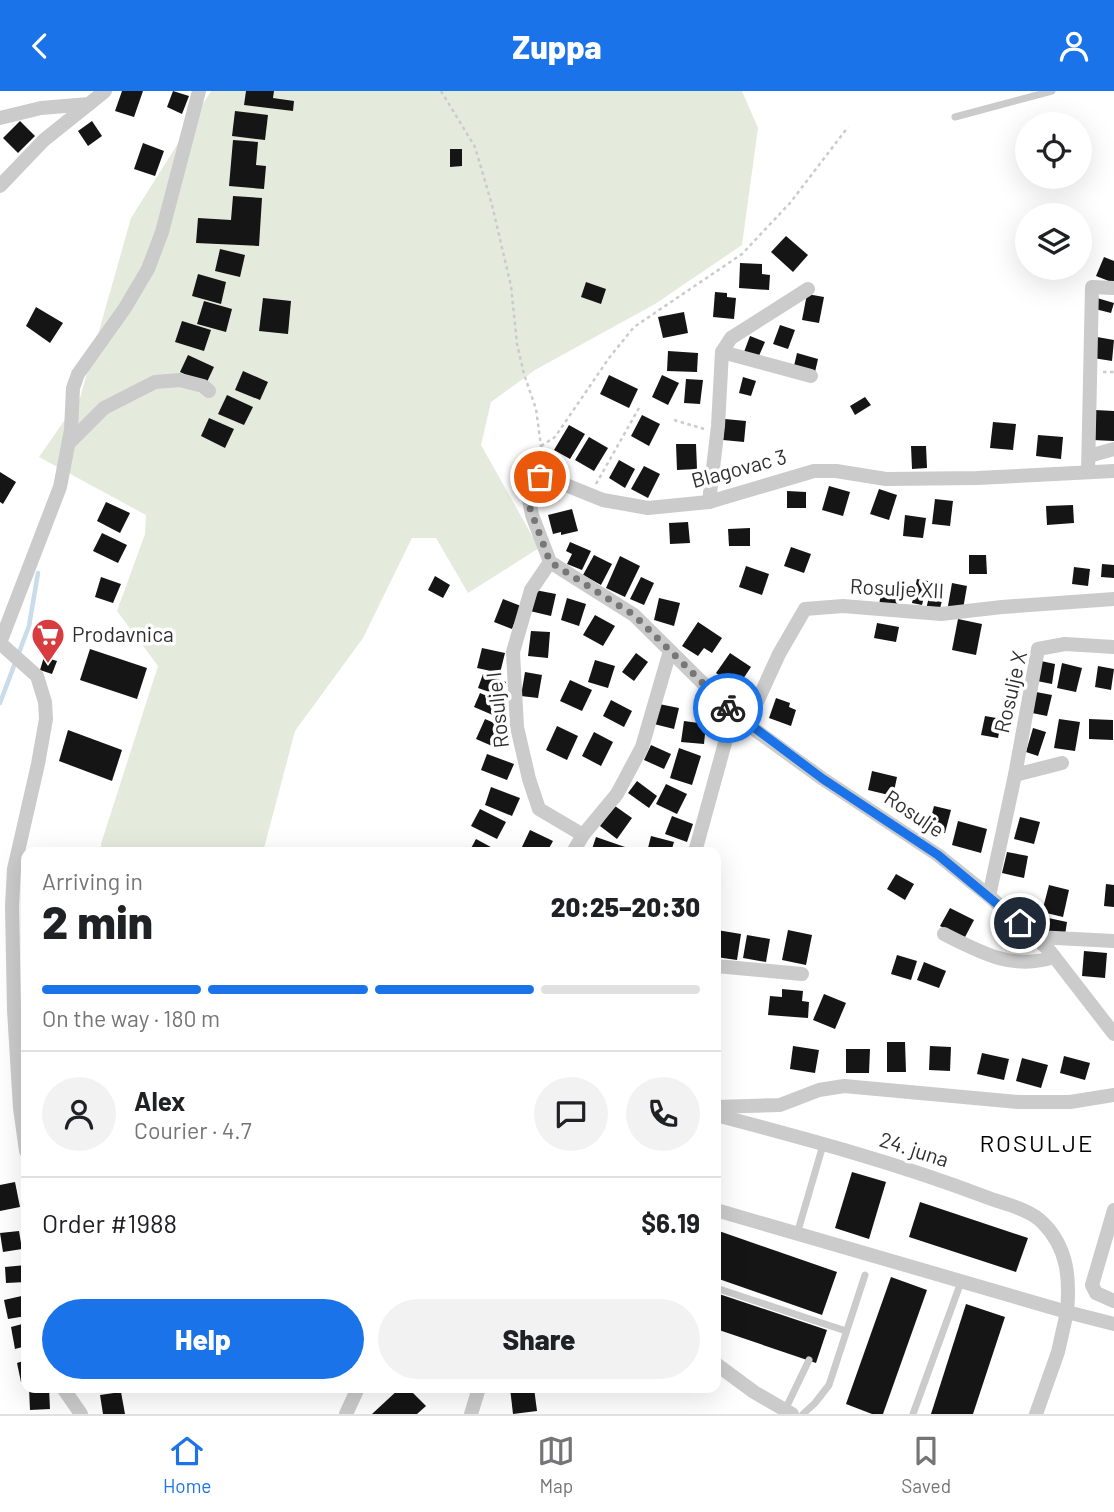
<!DOCTYPE html>
<html lang="en">
<head>
<meta charset="utf-8">
<style>
	:root { --surface:#fff; --page:#f2f2f2; --text:#202124; --muted:#757577; --line:#e0e0e0; --accent:#1a73e8 }
	body { margin:0; font-family:Barlow,sans-serif; background:var(--page); color:var(--text); height:100vh; display:flex; flex-direction:column; font-size:26px; white-space:nowrap }
	* { box-sizing:border-box; margin:0 }
	p { font-size:23px; color:var(--muted) }
	.icon { flex:none; width:38px; height:38px; fill:none; stroke:currentColor; stroke-width:2; stroke-linecap:round; stroke-linejoin:round }
	.map { position:relative; flex:1; overflow:hidden }
	.panel { position:absolute; left:21px; top:756px; width:700px; height:546px; display:flex; flex-direction:column; background:var(--surface); border-radius:14px; box-shadow:0 7px 28px #0002 }
	.panel>* { flex:none }
	.fabs { position:absolute; left:1015px; top:21px; display:grid; gap:14px }
	.fabs a { display:grid; place-items:center; width:77px; height:77px; border-radius:50%; background:var(--surface); box-shadow:0 7px 28px #0002; font-size:35px }
	.pin { position:absolute; display:grid; place-items:center; width:60px; height:60px; color:#fff; margin:-30px; border:4px solid #fff; border-radius:50%; box-shadow:0 2px 7px #0007 }
	.courier { position:absolute; display:grid; place-items:center; width:70px; height:70px; margin:-35px; border:5px solid #1a73e8; border-radius:50%; background:#fff; color:#222; box-shadow:0 2px 9px #0007 }
	.headline em { font-style:normal; font-weight:800 }
	.headline div { display:flex; flex-direction:column-reverse }
	.headline { display:flex; align-items:center; justify-content:space-between; height:119px; padding:0 21px }
	h1 { font-size:46px; font-weight:800; line-height:52px }
	.bar { display:grid; grid-template-columns:repeat(4,1fr); gap:10px 7px; align-content:center; height:84px; padding:0 21px }
	.bar i { height:9px; border-radius:5px; background:var(--line) }
	.bar .selected { background:var(--accent) }
	.bar p { grid-column:span 4 }
	.line { display:flex; align-items:center; gap:18px; padding:0 21px; border-top:2px solid var(--line) }
	.line div { flex:1 }
	.round { display:grid; place-items:center; flex:none; width:74px; height:74px; border-radius:37px; background:var(--page) }
	.primary-button { display:flex; gap:14px; margin-top:auto; padding:14px 21px }
	.primary-button a { flex:1; height:80px; border-radius:42px; background:var(--accent); color:#fff; font-size:28px; font-weight:800; line-height:80px; text-align:center }
	.primary-button a+a { background:var(--page); color:var(--text) }
	header { display:flex; justify-content:space-between; align-items:center; height:91px; padding:0 21px; background:var(--accent); color:#fff; font-size:32px; font-weight:800 }
	.dock { display:flex; justify-content:space-around; align-items:center; height:98px; border-top:2px solid var(--line); background:var(--surface); font-size:19px; color:var(--muted) }
	.dock a { display:grid; justify-items:center; gap:4px }
	.dock .selected { color:var(--accent) }
	.map>svg:first-child { display:block }
	.green { fill:#e4ebdd }
	.lines { fill:none; stroke-linecap:round; stroke-linejoin:round }
	.stream { stroke:#cadce9; stroke-width:4.5 }
	.building { fill:#151515 }
	.path { stroke:#cbcbcb; stroke-width:2.5; stroke-dasharray:3.5 3.5; stroke-linecap:butt }
	.service { stroke:#cbcbcb; stroke-width:7 }
	.minor { stroke:#cbcbcb; stroke-width:14 }
	.done { stroke:#777; stroke-width:7; stroke-dasharray:0 12.6 }
	.route { stroke:#1a73e8; stroke-width:9 }
	.labels { text-anchor:middle; stroke-width:7; stroke-linejoin:round; paint-order:stroke }
	.street-label { font-size:21px; fill:#2e2e2e; stroke:#fff }
	.poi-label { font-size:21px; fill:#2e2e2e; stroke:#fff; text-anchor:start }
	.quarter-label { font-size:24px; letter-spacing:2px; fill:#000; stroke:#fff }
</style>
</head>
<body>
<header><svg class="icon" aria-label="back" viewBox="0 0 24 24"><path d="M15 5l-7 7 7 7"/></svg>Zuppa<svg class="icon" aria-label="person" viewBox="0 0 24 24"><circle cx="12" cy="8" r="4"/><path d="M4 21q1-7 8-7t8 7"/></svg></header>
<div class="map">
<svg width="1114" height="1323" viewBox="0 0 1114 1323">
	<rect width="100%" height="100%" fill="#fff"/>
	<!-- green -->
	<polygon class="green" points="211,0 742,0 758,37 742,154 655,213 535,279 491,311 481,354 539,457 468,502 436,447 412,447 363,547 295,640 263,761 101,761 101,753 158,575 117,520 145,443 146,424 39,366 80,307 131,127"/>
	<g class="lines">
		<!-- stream -->
		<polyline class="stream" points="0,612 29,535 38,482"/>
	</g>
	<!-- building -->
	<g class="building">
		<polygon points="122,0 143,0 134,26 115,20"/>
		<polygon points="173,0 189,5 182,23 167,16"/>
		<polygon points="246,0 274,0 273,7 294,10 293,20 244,14"/>
		<polygon points="235,20 268,24 265,49 232,45"/>
		<polygon points="20,30 35,45 18,62 3,47"/>
		<polygon points="92,30 102,45 88,55 78,40"/>
		<polygon points="233,49 258,51 256,74 266,75 264,98 229,95"/>
		<polygon points="143,52 164,60 155,85 134,78"/>
		<polygon points="450,58 462,58 462,75 450,76"/>
		<polygon points="233,105 262,107 259,155 196,152 198,127 231,129"/>
		<polygon points="786,145 808,164 793,181 771,161"/>
		<polygon points="220,158 245,164 240,186 215,180"/>
		<polygon points="1104,166 1114,170 1114,192 1096,185"/>
		<polygon points="740,172 762,173 762,183 770,184 769,199 739,197"/>
		<polygon points="198,183 226,191 221,213 192,205"/>
		<polygon points="586,191 606,198 601,213 581,206"/>
		<polygon points="715,201 727,202 727,206 736,207 734,228 713,226"/>
		<polygon points="807,203 824,206 819,232 802,229"/>
		<polygon points="263,207 291,210 288,243 259,240"/>
		<polygon points="1097,207 1114,212 1111,222 1095,218"/>
		<polygon points="204,210 232,218 226,241 197,233"/>
		<polygon points="36,216 63,232 50,252 26,235"/>
		<polygon points="684,221 688,242 663,247 658,226"/>
		<polygon points="182,230 211,239 204,260 175,251"/>
		<polygon points="780,234 795,239 788,258 773,253"/>
		<polygon points="750,245 765,251 758,267 744,261"/>
		<polygon points="1097,246 1114,249 1112,270 1093,267"/>
		<polygon points="668,260 698,262 697,281 667,280"/>
		<polygon points="797,262 818,268 815,281 794,275"/>
		<polygon points="188,264 214,276 206,293 180,281"/>
		<polygon points="243,280 268,291 260,309 235,299"/>
		<polygon points="609,284 638,298 629,317 600,303"/>
		<polygon points="662,284 679,292 668,314 652,306"/>
		<polygon points="743,286 756,290 751,305 739,302"/>
		<polygon points="686,288 703,289 700,313 684,312"/>
		<polygon points="227,304 253,316 244,334 218,323"/>
		<polygon points="865,306 871,314 855,324 850,315"/>
		<polygon points="1095,319 1114,320 1114,350 1093,349"/>
		<polygon points="642,324 660,333 649,355 631,345"/>
		<polygon points="209,327 234,338 225,357 201,345"/>
		<polygon points="725,328 746,330 744,351 723,349"/>
		<polygon points="993,331 1016,333 1013,359 990,357"/>
		<polygon points="569,334 585,343 570,368 554,359"/>
		<polygon points="1038,344 1063,346 1061,368 1036,365"/>
		<polygon points="589,346 608,357 594,380 575,369"/>
		<polygon points="676,353 696,353 697,378 677,379"/>
		<polygon points="911,355 926,355 927,377 912,378"/>
		<polygon points="619,369 635,378 625,397 609,387"/>
		<polygon points="644,375 660,383 648,407 631,398"/>
		<polygon points="0,381 16,391 3,413 0,411"/>
		<polygon points="829,395 850,401 843,425 822,419"/>
		<polygon points="879,398 897,404 889,429 870,423"/>
		<polygon points="787,400 806,401 806,417 787,417"/>
		<polygon points="935,408 953,410 950,435 932,433"/>
		<polygon points="106,411 130,422 120,442 97,430"/>
		<polygon points="1073,414 1074,432 1047,434 1046,415"/>
		<polygon points="572,418 578,440 561,444 561,441 553,443 548,424"/>
		<polygon points="905,424 926,427 923,447 903,445"/>
		<polygon points="688,431 690,452 670,453 669,432"/>
		<polygon points="750,437 750,455 729,455 728,438"/>
		<polygon points="102,442 127,454 118,472 93,460"/>
		<polygon points="570,451 591,460 582,479 567,473 572,463 566,460"/>
		<polygon points="791,456 811,463 804,482 784,475"/>
		<polygon points="594,464 612,473 601,494 583,484"/>
		<polygon points="969,464 986,464 987,483 969,483"/>
		<polygon points="620,465 640,475 625,506 606,497"/>
		<polygon points="1102,473 1114,474 1114,487 1101,486"/>
		<polygon points="746,475 769,483 762,504 739,496"/>
		<polygon points="1074,476 1090,478 1088,495 1072,493"/>
		<polygon points="435,485 450,494 443,507 428,499"/>
		<polygon points="101,486 121,493 113,512 95,506"/>
		<polygon points="641,486 654,492 644,514 630,508"/>
		<polygon points="917,488 928,490 922,514 912,512"/>
		<polygon points="883,491 903,495 899,518 879,514"/>
		<polygon points="952,492 967,495 963,518 948,515"/>
		<polygon points="535,499 556,503 551,525 530,520"/>
		<polygon points="930,502 943,505 939,522 926,518"/>
		<polygon points="567,507 586,513 579,535 561,529"/>
		<polygon points="659,507 680,512 674,535 654,529"/>
		<polygon points="503,508 521,515 512,538 494,531"/>
		<polygon points="595,524 615,535 603,555 583,544"/>
		<polygon points="958,528 982,533 976,564 952,559"/>
		<polygon points="698,531 722,547 712,562 704,557 698,565 682,555"/>
		<polygon points="877,532 899,536 896,551 874,547"/>
		<polygon points="531,540 550,541 548,567 528,565"/>
		<polygon points="482,557 505,562 500,582 477,577"/>
		<polygon points="90,558 147,577 137,608 80,589"/>
		<polygon points="636,562 648,571 634,590 622,581"/>
		<polygon points="730,562 751,576 737,597 716,582"/>
		<polygon points="44,566 57,570 52,583 40,579"/>
		<polygon points="595,569 615,575 608,597 588,591"/>
		<polygon points="1041,570 1055,573 1052,593 1037,590"/>
		<polygon points="1062,572 1082,577 1076,601 1057,597"/>
		<polygon points="1098,575 1114,578 1111,599 1095,596"/>
		<polygon points="525,581 542,584 538,607 521,605"/>
		<polygon points="483,583 506,591 501,605 478,597"/>
		<polygon points="570,589 592,599 582,620 560,610"/>
		<polygon points="1036,601 1052,604 1047,625 1032,622"/>
		<polygon points="480,602 501,611 495,625 474,616"/>
		<polygon points="776,607 790,612 789,616 796,619 791,635 769,627"/>
		<polygon points="611,609 632,620 624,636 603,625"/>
		<polygon points="659,613 679,617 674,638 654,633"/>
		<polygon points="985,625 1002,628 998,647 981,644"/>
		<polygon points="485,628 508,638 499,658 476,648"/>
		<polygon points="1059,628 1080,631 1075,660 1054,657"/>
		<polygon points="1089,628 1113,629 1113,649 1089,648"/>
		<polygon points="684,630 706,633 704,653 681,651"/>
		<polygon points="557,635 578,645 567,669 546,659"/>
		<polygon points="1033,637 1046,641 1038,665 1026,661"/>
		<polygon points="68,639 122,659 112,690 59,670"/>
		<polygon points="594,641 613,651 601,675 582,665"/>
		<polygon points="651,654 671,663 664,678 644,669"/>
		<polygon points="679,657 701,665 692,694 670,687"/>
		<polygon points="487,663 514,673 507,689 481,679"/>
		<polygon points="872,680 897,686 893,705 868,699"/>
		<polygon points="637,690 657,705 649,717 628,702"/>
		<polygon points="666,693 687,703 677,723 656,713"/>
		<polygon points="491,696 520,707 512,725 485,714"/>
		<polygon points="615,715 632,727 617,748 600,735"/>
		<polygon points="934,715 951,719 945,742 928,738"/>
		<polygon points="480,718 506,731 497,748 471,735"/>
		<polygon points="672,725 693,733 687,751 665,743"/>
		<polygon points="1020,726 1040,731 1034,753 1014,748"/>
		<polygon points="958,730 987,738 981,762 952,754"/>
		<polygon points="530,739 553,750 547,761 527,761 521,758"/>
		<polygon points="651,745 674,751 671,761 647,761"/>
		<polygon points="596,746 625,756 623,761 591,761"/>
		<polygon points="476,748 500,761 469,761"/>
		<polygon points="1007,761 1028,765 1024,787 1002,782"/>
		<polygon points="896,783 914,793 905,809 887,798"/>
		<polygon points="1106,793 1114,794 1114,816 1104,815"/>
		<polygon points="1049,794 1069,799 1063,826 1042,821"/>
		<polygon points="950,817 974,829 964,848 940,835"/>
		<polygon points="1039,825 1067,831 1065,844 1037,838"/>
		<polygon points="717,839 741,843 737,869 716,866"/>
		<polygon points="788,839 812,844 806,874 782,869"/>
		<polygon points="747,844 770,848 766,871 743,867"/>
		<polygon points="1084,860 1107,862 1105,887 1082,885"/>
		<polygon points="897,864 917,870 911,889 891,883"/>
		<polygon points="924,871 946,880 939,897 917,889"/>
		<polygon points="782,898 803,900 802,910 809,911 808,927 768,924 770,905 782,906"/>
		<polygon points="824,903 846,912 835,938 813,929"/>
		<polygon points="887,951 905,951 906,981 887,981"/>
		<polygon points="793,955 819,959 815,982 790,978"/>
		<polygon points="930,955 951,956 950,980 929,979"/>
		<polygon points="846,958 870,958 869,982 846,982"/>
		<polygon points="982,962 1009,968 1004,989 977,983"/>
		<polygon points="1064,965 1090,972 1085,989 1060,982"/>
		<polygon points="1022,967 1048,974 1041,997 1016,990"/>
		<polygon points="852,1081 886,1091 869,1148 835,1137"/>
		<polygon points="15,1091 20,1116 0,1120 0,1094"/>
		<polygon points="920,1111 1028,1147 1016,1181 909,1146"/>
		<polygon points="716,1139 837,1181 822,1224 716,1187"/>
		<polygon points="19,1140 22,1158 3,1161 0,1142"/>
		<polygon points="26,1174 26,1191 6,1192 5,1176"/>
		<polygon points="891,1186 927,1199 883,1323 872,1323 846,1313"/>
		<polygon points="716,1202 827,1239 816,1272 716,1238"/>
		<polygon points="26,1204 26,1225 8,1228 4,1209"/>
		<polygon points="966,1213 1005,1226 973,1323 931,1323"/>
		<polygon points="26,1232 26,1255 15,1258 11,1236"/>
		<polygon points="26,1269 26,1290 21,1291 17,1272"/>
		<polygon points="29,1297 49,1297 50,1318 30,1319"/>
		<polygon points="400,1297 408,1297 426,1315 417,1323 372,1323"/>
		<polygon points="510,1297 534,1297 537,1320 513,1323"/>
		<polygon points="121,1301 125,1323 103,1323 100,1304"/>
	</g>
	<g class="lines">
		<!-- path -->
		<g class="path">
			<polyline points="441,0 475,56 492,114 511,195 517,253 524,283 536,318 541,355 541,373"/>
			<polyline points="1103,281 1114,281"/>
			<polyline points="674,329 704,338"/>
			<polyline points="541,355 555,346 609,267 634,236 742,163 790,112 848,36"/>
			<polyline points="596,393 639,317"/>
		</g>
		<!-- service -->
		<g class="service">
			<polyline points="955,26 1052,0"/>
			<polyline points="797,1143 823,1054"/>
			<polyline points="716,1197 846,1240"/>
			<polyline points="785,1319 809,1269"/>
			<polyline points="803,1323 815,1312 829,1294 865,1184"/>
			<polyline points="913,1323 961,1191"/>
		</g>
		<!-- minor -->
		<g class="minor">
			<polyline points="0,27 41,17 89,13 105,0"/>
			<polyline points="0,95 44,49 89,13"/>
			<polyline points="722,261 811,285"/>
			<polyline points="70,351 104,317 155,291 180,289 203,295 209,300"/>
			<polyline points="1089,365 1114,358"/>
			<polyline points="1114,380 977,387 886,388 836,380 814,380 709,411 648,417 603,409 546,386 532,391 527,399 532,424 550,471 634,524 736,625 823,688 938,764 989,805 1049,859 1114,943"/>
			<polyline points="1088,381 1092,196 1114,197"/>
			<polyline points="709,411 718,335 722,261 731,247 808,198"/>
			<polyline points="550,471 531,499 513,561 517,636 529,688 539,718 583,744"/>
			<polyline points="0,552 60,396 71,339 73,297 78,283 125,217 148,178 162,141 199,0"/>
			<polyline points="0,552 37,585 45,611 46,628 38,673 14,778 12,815 14,919 20,1017 26,1060"/>
			<polyline points="747,633 779,563 805,518 843,515 941,523 1002,516 1114,508"/>
			<polyline points="1015,684 1062,672"/>
			<polyline points="573,761 583,744 617,703 642,656 670,560"/>
			<polyline points="695,761 728,641 736,625"/>
			<polyline points="989,805 1015,684 1038,558 1065,553 1114,556"/>
			<path d="M944,843C980,861 1013,880 1054,866"/>
			<polyline points="1036,846 1114,850"/>
			<polyline points="716,875 802,883"/>
			<polyline points="716,1016 780,1014 819,999 844,995 1018,1011 1070,1011 1114,1004"/>
			<path d="M716,1024C807,1048 897,1072 986,1106C1004,1113 1030,1118 1043,1132C1068,1157 1070,1188 1067,1221L1114,1233"/>
			<polyline points="716,1119 1067,1221 1058,1261 1036,1323"/>
			<polyline points="1114,1119 1092,1194 1096,1202 1114,1210"/>
			<polyline points="716,1273 754,1301 792,1323"/>
			<polyline points="63,1297 81,1323"/>
			<polyline points="346,1323 358,1297"/>
			<polyline points="471,1323 479,1297"/>
		</g>
	</g>
	<g class="lines">
		<!-- done -->
		<polyline class="done" points="540,386 529,395 527,400 528,412 550,471 634,524 728,617"/>
		<!-- route -->
		<polyline class="route" points="728,617 823,688 938,764 1020,832"/>
	</g>
	<!-- icons -->
	<defs>
		<symbol id="supermarket-pin" viewBox="-11 -11 22 30"><path d="M0 17L-7.5 6A9.5 9.5 0 1 1 7.5 6Z" fill="#d93c40" stroke="#fff"/><path d="M-6-5.5h2.5l.6 2H6L4.5 2H-2.5L-4.4-4H-6ZM-1.5 3.2a1.3 1.3 0 1 0 .1 0ZM3 3.2a1.3 1.3 0 1 0 .1 0Z" fill="#fff"/></symbol>
	</defs>
	<g fill-rule="evenodd">
		<use href="#supermarket-pin" x="29" y="525" width="38" height="52"/>
	</g>
	<g class="labels">
		<!-- street labels -->
		<g class="street-label">
			<text transform="translate(739 378) rotate(-15)" y="7">Blagovac 3</text>
			<text transform="translate(897 498) rotate(3)" y="7">Rosulje XII</text>
			<text transform="translate(1011 601) rotate(-77)" y="7">Rosulje X</text>
			<text transform="translate(498 619) rotate(-96)" y="7">Rosulje I</text>
			<text transform="translate(914 723) rotate(34)" y="7">Rosulje</text>
			<text transform="translate(914 1059) rotate(18)" y="7">24. juna</text>
		</g>
		<!-- poi labels -->
		<g class="poi-label">
			<text x="72" y="551">Prodavnica</text>
		</g>
		<!-- quarter labels -->
		<g class="quarter-label">
			<text x="1037" y="1061">ROSULJE</text>
		</g>
	</g>
</svg>
<div class="fabs">
<a><svg class="icon" aria-label="locate" viewBox="0 0 24 24"><circle cx="12" cy="12" r="6"/><path d="M12 2v4M12 18v4M2 12h4M18 12h4"/></svg></a>
<a><svg class="icon" aria-label="layers" viewBox="0 0 24 24"><path d="M12 4l9 5-9 5-9-5zM3 14l9 5 9-5"/></svg></a>
</div>
<div class="pin" style="left:540px;top:386px;background:#ea580c"><svg class="icon" aria-label="bag" viewBox="0 0 24 24"><path d="M5 8h14l-1 12H6zM9 8a3 3 0 0 1 6 0"/></svg></div>
<div class="pin" style="left:1020px;top:832px;background:#1f2937"><svg class="icon" aria-label="home" viewBox="0 0 24 24"><path d="M3 11l9-7 9 7M6 9v11h12V9"/></svg></div>
<div class="courier" style="left:728px;top:617px"><svg class="icon" aria-label="bike" viewBox="0 0 24 24"><circle cx="6" cy="16" r="4"/><circle cx="18" cy="16" r="4"/><path d="M6 16l4-8h5l3 8M10 8l3 8H6M13 5h3"/></svg></div>
<section class="panel">
<div class="headline"><div><h1>2 min</h1><p>Arriving in</p></div><em>20:25–20:30</em></div>
<div class="bar"><i class="selected"></i><i class="selected"></i><i class="selected"></i><i></i><p>On the way · 180 m</p></div>
<div class="line" style="height:126px"><a class="round"><svg class="icon" aria-label="person" viewBox="0 0 24 24"><circle cx="12" cy="8" r="4"/><path d="M4 21q1-7 8-7t8 7"/></svg></a><div><b>Alex</b><p>Courier · 4.7</p></div><a class="round"><svg class="icon" aria-label="chat" viewBox="0 0 24 24"><path d="M4 5h16v11H9l-5 4z"/></svg></a><a class="round"><svg class="icon" aria-label="phone" viewBox="0 0 24 24"><path d="M5 4h4l2 5-3 2q2 4 5 5l2-3 5 2v4C11 20 4 13 5 4z"/></svg></a></div>
<div class="line" style="height:91px"><div>Order #1988</div><b>$6.19</b></div>
<div class="primary-button"><a>Help</a><a>Share</a></div>
</section>
</div>
<nav class="dock">
<a class="selected"><svg class="icon" aria-label="home" viewBox="0 0 24 24"><path d="M3 11l9-7 9 7M6 9v11h12V9"/></svg>Home</a>
<a><svg class="icon" aria-label="map" viewBox="0 0 24 24"><path d="M3 6l6-2 6 2 6-2v14l-6 2-6-2-6 2zM9 4v14M15 6v14"/></svg>Map</a>
<a><svg class="icon" aria-label="saved" viewBox="0 0 24 24"><path d="M7 4h10v16l-5-4-5 4z"/></svg>Saved</a>
</nav>
</body>
</html>
